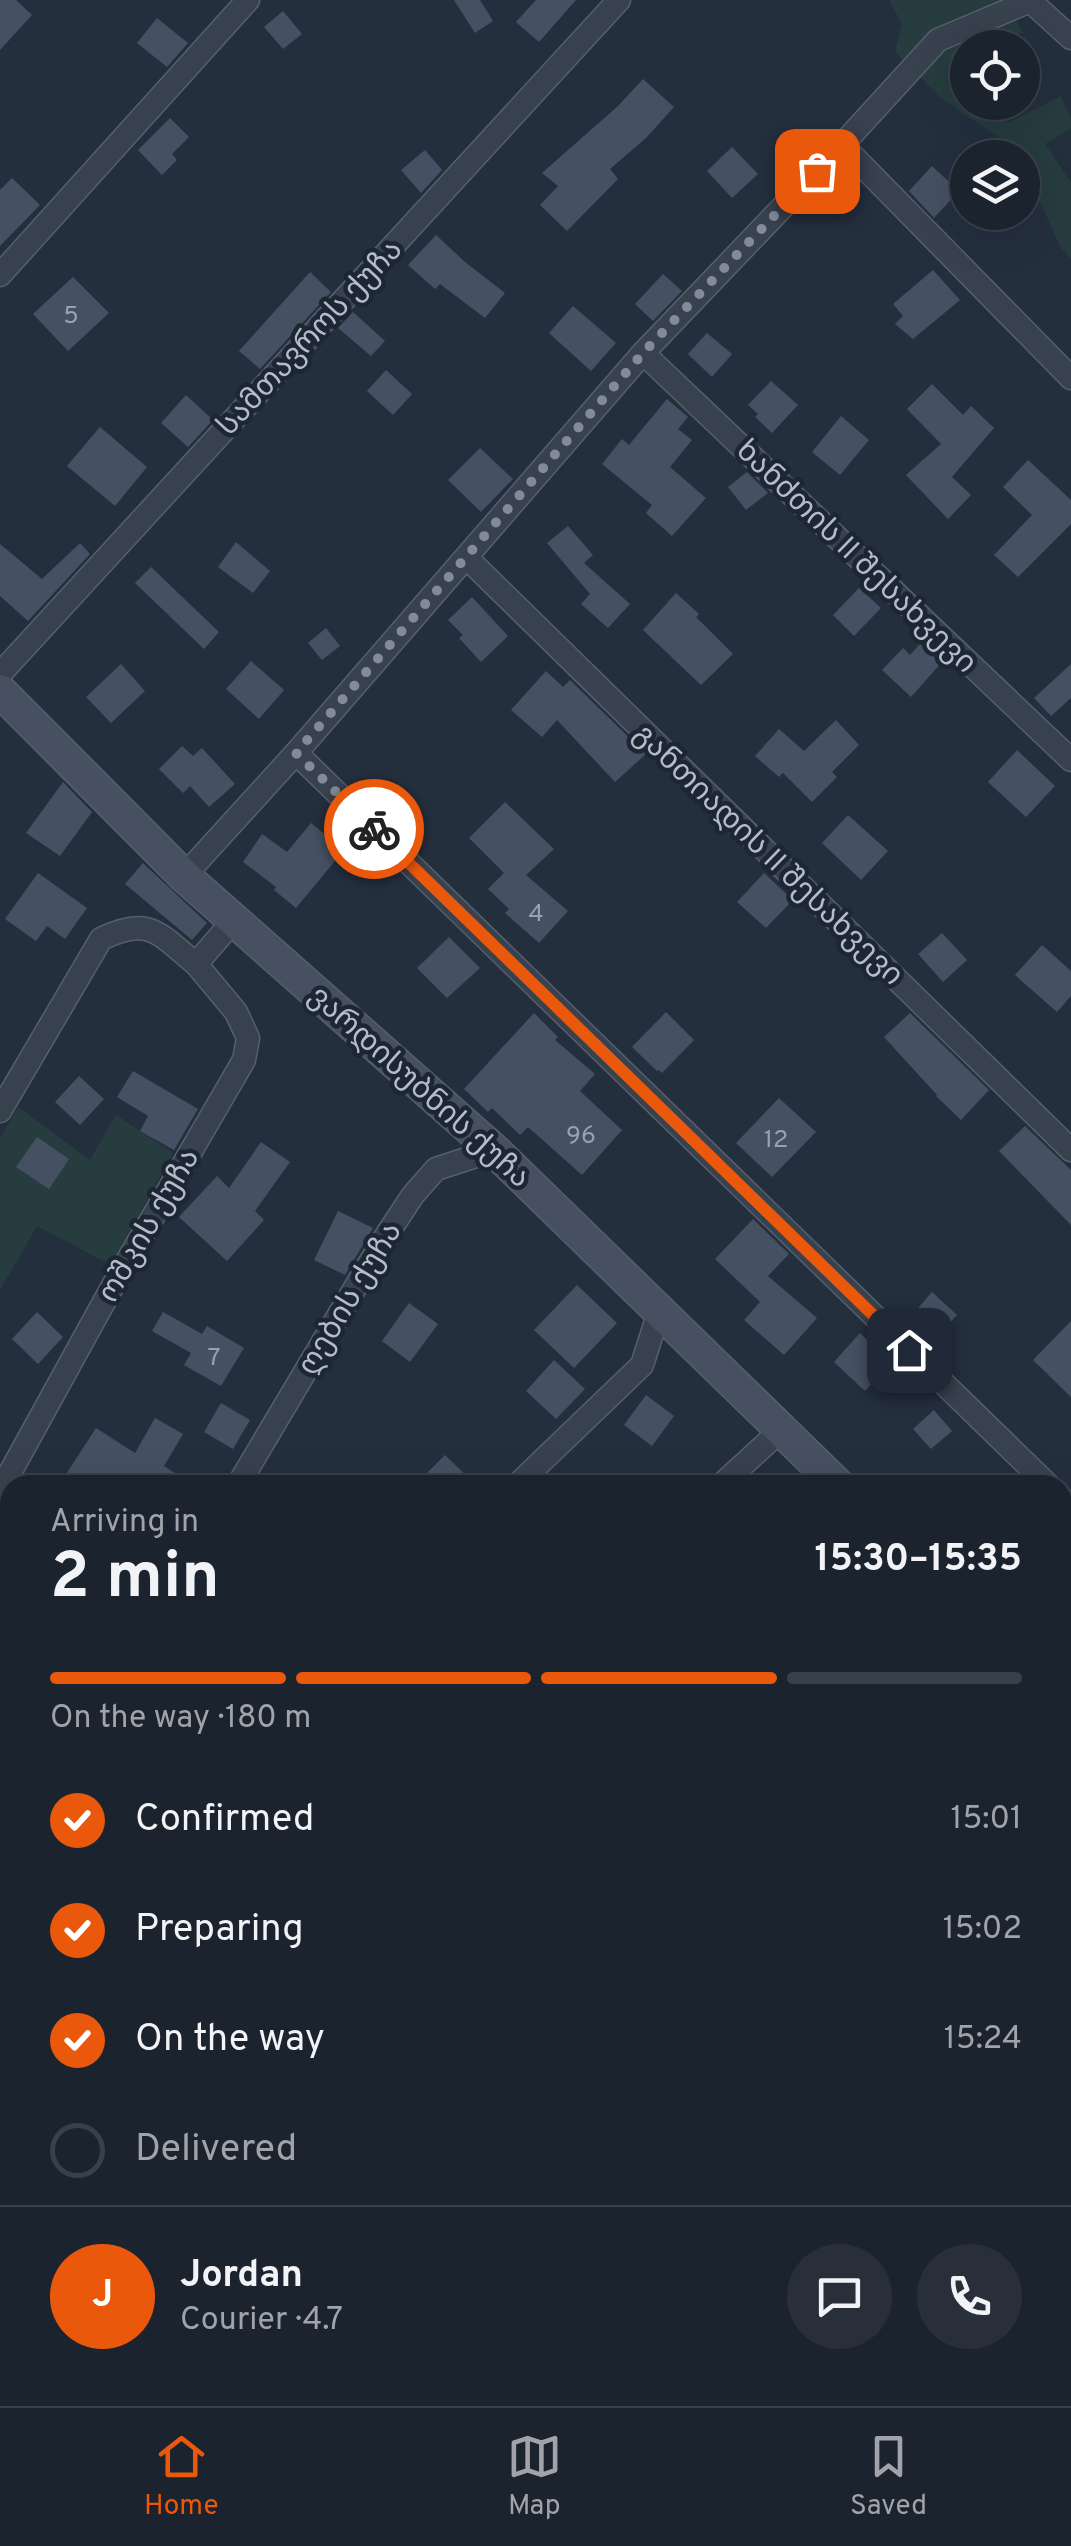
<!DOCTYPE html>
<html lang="en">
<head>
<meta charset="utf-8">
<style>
	:root { --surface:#1b232e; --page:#282f3a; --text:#f1f3f6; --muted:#a0a4aa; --line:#39404a; --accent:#ea580c }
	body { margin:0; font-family:Overpass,"Noto Sans Georgian",sans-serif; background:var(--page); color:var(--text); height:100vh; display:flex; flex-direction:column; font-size:38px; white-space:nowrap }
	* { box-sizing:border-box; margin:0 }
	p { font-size:32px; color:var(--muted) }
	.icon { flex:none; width:55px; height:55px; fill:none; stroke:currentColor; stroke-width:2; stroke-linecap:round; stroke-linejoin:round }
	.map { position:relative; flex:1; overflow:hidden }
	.drawer { position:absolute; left:0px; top:1475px; width:1072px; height:932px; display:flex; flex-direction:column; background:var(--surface); border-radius:30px 30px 0 0; box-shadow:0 10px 40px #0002,0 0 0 2px var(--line) }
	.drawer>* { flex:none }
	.controls { position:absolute; left:950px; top:30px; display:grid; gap:20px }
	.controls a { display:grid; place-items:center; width:90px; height:90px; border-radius:50%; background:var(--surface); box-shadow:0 10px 40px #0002,0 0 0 2px var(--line); font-size:50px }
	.pin { position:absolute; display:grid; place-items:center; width:85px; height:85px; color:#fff; margin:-42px; border-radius:20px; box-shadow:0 5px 15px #0006 }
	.courier { position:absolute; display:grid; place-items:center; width:100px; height:100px; margin:-50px; border:8px solid #ea580c; border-radius:50%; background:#fff; color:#222; box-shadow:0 2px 12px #0007 }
	.head em { font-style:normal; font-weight:700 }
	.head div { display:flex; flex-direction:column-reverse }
	.head { display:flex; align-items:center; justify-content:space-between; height:170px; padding:0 50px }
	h1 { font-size:65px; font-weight:700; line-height:75px }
	.bar { display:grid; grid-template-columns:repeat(4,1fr); gap:15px 10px; align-content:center; height:120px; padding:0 50px }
	.bar i { height:12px; border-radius:8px; background:var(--line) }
	.bar .selected { background:var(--accent) }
	.bar p { grid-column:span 4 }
	.line { display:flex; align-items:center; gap:25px; padding:0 50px; border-top:2px solid var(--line) }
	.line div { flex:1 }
	.round { display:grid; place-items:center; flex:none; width:105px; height:105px; border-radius:52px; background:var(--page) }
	ol { padding:0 50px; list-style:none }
	li { display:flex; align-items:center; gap:30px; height:110px }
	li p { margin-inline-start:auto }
	li .icon { padding:10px; border-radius:50%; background:var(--accent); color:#fff; stroke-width:4 }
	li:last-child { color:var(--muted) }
	li i { width:55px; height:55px; border:5px solid var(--line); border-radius:50% }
	.tabs { display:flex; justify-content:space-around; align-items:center; height:140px; border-top:2px solid var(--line); background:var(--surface); font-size:28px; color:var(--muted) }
	.tabs a { display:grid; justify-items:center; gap:5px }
	.tabs .selected { color:var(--accent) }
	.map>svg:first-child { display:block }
	.green { fill:#263c3f }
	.building { fill:#455162 }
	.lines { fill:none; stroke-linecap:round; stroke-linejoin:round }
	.street-casing { stroke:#565f6c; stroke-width:25 }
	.secondary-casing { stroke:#565f6c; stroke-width:35 }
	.street { stroke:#38414e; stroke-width:22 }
	.secondary { stroke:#465061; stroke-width:32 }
	.done { stroke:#828b98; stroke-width:10; stroke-dasharray:0 18 }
	.route { stroke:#ea580c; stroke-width:12 }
	.labels { text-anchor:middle; stroke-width:9; stroke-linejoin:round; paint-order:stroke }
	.number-label { font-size:25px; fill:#98a1af }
	.street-label { font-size:30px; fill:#b4bcc9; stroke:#1d2633 }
</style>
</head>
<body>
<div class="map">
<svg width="1071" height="2406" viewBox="0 0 1071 2406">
	<rect width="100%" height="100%" fill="#242f3e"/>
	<!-- green -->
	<g class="green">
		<polygon points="889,0 1002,0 1024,33 994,39 974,47 968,48 967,50 961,54 957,77 967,87 968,102 985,103 1008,123 1061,96 1071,119 1071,128 1045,144 1071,182 1071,258 1060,247 1023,163 1022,158 1020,157 1015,149 941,98 895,52 902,24"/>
		<polygon points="18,1107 90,1160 116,1115 173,1153 111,1265 37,1226 0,1290 0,1138"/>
		<polygon points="0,2009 10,2015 10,2098 0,2101"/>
		<polygon points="10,2317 10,2398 115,2398 123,2406 0,2406 0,2333"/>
		<polygon points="141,2398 254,2398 249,2406 152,2406"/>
		<polygon points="380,2398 579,2398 589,2406 374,2406"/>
		<polygon points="599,2398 919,2398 928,2406 593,2406"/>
	</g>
	<!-- building -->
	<g class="building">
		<polygon points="0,0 16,0 32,15 0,50"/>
		<polygon points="454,0 480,0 493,21 475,33"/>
		<polygon points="536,0 576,0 539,42 516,22"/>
		<polygon points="283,11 302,34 283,49 264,27"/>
		<polygon points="157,18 188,43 167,67 137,43"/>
		<polygon points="643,79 674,107 647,137 610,169 618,179 567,231 540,205 558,186 542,173 618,106"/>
		<polygon points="170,118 189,137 172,154 177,160 162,175 138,150"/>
		<polygon points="732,147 758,174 732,198 707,171"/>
		<polygon points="425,150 442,170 421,193 401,170"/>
		<polygon points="932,166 959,191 934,218 909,191"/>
		<polygon points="12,178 40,205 0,246 0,190"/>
		<polygon points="436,235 465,262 505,293 485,318 440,284 435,289 408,265"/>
		<polygon points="933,270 960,300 913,339 895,324 903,316 893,304"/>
		<polygon points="310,272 331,292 260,369 239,351"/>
		<polygon points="663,274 682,291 653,321 635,304"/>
		<polygon points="73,277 109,313 68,351 33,314"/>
		<polygon points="573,306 616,343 591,371 549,333"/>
		<polygon points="353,312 385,341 371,356 338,328"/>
		<polygon points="707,333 732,354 712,377 688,354"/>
		<polygon points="386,370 412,394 393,415 367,391"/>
		<polygon points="771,381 798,405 772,433 755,417 758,414 748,405"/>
		<polygon points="932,384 963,415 971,406 994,428 952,477 971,495 948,519 906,475 941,444 907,409"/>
		<polygon points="186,395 213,420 188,447 161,423"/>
		<polygon points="667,399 688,417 678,429 692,440 670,467 706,498 672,536 646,513 652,505 602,464 622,439 629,445"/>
		<polygon points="841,416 869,440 840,475 812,452"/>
		<polygon points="100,427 147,467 115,506 67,466"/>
		<polygon points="480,448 513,479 481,512 448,480"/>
		<polygon points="1028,460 1071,500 1071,524 1018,577 994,555 1032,515 1003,487"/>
		<polygon points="747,472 768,493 746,510 728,487"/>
		<polygon points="568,526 593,555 584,563 630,604 608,628 581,604 590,594 547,543"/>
		<polygon points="236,542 270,571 253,593 218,567"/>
		<polygon points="80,543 90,554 28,621 0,596 0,544 42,579"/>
		<polygon points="151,567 219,632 204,649 135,583"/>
		<polygon points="859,588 881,608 854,636 833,615"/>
		<polygon points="676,593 699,614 696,617 733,654 701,685 643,630"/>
		<polygon points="472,597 508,636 481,662 459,638 463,635 448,620"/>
		<polygon points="326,628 340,646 322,660 308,643"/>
		<polygon points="920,644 941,663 911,697 882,670 903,648 910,655"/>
		<polygon points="251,661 284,690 259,719 226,689"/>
		<polygon points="121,664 145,691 111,723 86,697"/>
		<polygon points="1071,664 1071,698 1051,716 1034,698"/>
		<polygon points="546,671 563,687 570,680 646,754 615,782 557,720 542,737 511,710"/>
		<polygon points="836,720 859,745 832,772 837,777 812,802 783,773 779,777 755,756 779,729 804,751"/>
		<polygon points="182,746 193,756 202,748 235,784 209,807 190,786 183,793 159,769"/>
		<polygon points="1017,750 1055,786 1026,817 988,782"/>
		<polygon points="63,782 92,812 60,856 26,833"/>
		<polygon points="505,802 554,849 526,875 568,911 539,943 505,913 509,909 488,889 504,873 469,838"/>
		<polygon points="848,815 888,851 861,880 822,843"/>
		<polygon points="311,823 344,850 296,908 274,890 276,887 243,862 262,834 287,852"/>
		<polygon points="143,863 207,923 192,940 125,884"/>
		<polygon points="38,873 87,908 65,939 47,926 36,941 5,919"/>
		<polygon points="764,873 793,900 766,928 737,902"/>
		<polygon points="942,933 967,960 943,982 918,954"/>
		<polygon points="449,937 480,968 447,998 417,968"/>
		<polygon points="1042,945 1071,971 1071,996 1057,1012 1015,975"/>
		<polygon points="666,1012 694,1040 662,1073 659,1070 657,1071 632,1047"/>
		<polygon points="534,1013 558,1037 555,1040 595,1074 580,1091 622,1130 582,1175 528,1127 520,1135 492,1108 488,1112 464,1089"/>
		<polygon points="910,1013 989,1090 961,1120 936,1096 937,1095 884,1037"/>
		<polygon points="133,1071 198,1109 174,1150 140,1131 148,1116 117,1097"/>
		<polygon points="79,1076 104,1099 80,1125 55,1102"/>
		<polygon points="779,1098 816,1132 772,1177 736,1143"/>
		<polygon points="1025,1126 1071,1170 1071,1225 999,1151"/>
		<polygon points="37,1137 69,1159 49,1189 16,1167"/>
		<polygon points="261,1142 290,1162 255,1211 264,1220 227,1261 179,1217 217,1176 229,1188"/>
		<polygon points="338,1211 373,1228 345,1275 314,1260"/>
		<polygon points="753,1219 789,1254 768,1276 817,1318 784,1355 744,1320 760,1302 715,1259"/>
		<polygon points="577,1285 617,1323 574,1368 534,1330"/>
		<polygon points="932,1292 957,1315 930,1345 905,1323"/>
		<polygon points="409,1303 438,1324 410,1362 382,1341"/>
		<polygon points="37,1312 63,1337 38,1364 12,1339"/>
		<polygon points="163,1312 202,1334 207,1326 244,1348 221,1386 184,1365 191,1353 152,1331"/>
		<polygon points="1071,1321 1071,1397 1033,1360"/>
		<polygon points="860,1333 892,1362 865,1391 834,1362"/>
		<polygon points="554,1360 585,1389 556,1419 526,1391"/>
		<polygon points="646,1395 674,1416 652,1446 624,1425"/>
		<polygon points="221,1403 250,1420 233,1449 204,1432"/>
		<polygon points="934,1410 952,1431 931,1449 913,1429"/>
		<polygon points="155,1418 183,1434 164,1466 193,1485 59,1485 96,1428 135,1453"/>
		<polygon points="445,1455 476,1485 415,1485"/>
	</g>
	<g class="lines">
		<defs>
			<g id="street">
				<polyline points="1029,0 1071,38"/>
				<polyline points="842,145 938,40 1030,1"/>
				<polyline points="0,275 248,0"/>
				<polyline points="643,353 1071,760"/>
				<polyline points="467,558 1071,1150"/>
				<polyline points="0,674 619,0"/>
				<polyline points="296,753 1048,1485"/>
				<polyline points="184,876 296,753 643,353 842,145 1071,378"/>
				<path d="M0,1111L101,939C150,915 159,934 196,964L234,920"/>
				<polyline points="238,1485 384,1239 413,1195 436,1169 494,1150"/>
				<polyline points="517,1485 642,1365 659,1312"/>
				<polyline points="721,1485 780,1431"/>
				<polyline points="0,1491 115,1282 244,1060 248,1038 236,1012 196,964"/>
				<polyline points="1062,1499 1071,1507"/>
				<polyline points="1062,1577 1071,1568"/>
				<polyline points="1062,1911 1071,1920"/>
				<polyline points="0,1967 10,1944"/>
				<polyline points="0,2119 10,2116"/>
				<polyline points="0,2239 10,2253"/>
				<polyline points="1062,2296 1071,2304"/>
				<polyline points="126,2398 135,2406"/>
				<polyline points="554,2398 564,2406"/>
				<polyline points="938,2398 947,2406"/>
			</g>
			<g id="secondary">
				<polyline points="0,691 184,876 494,1150 838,1485"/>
				<polyline points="1062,1698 1071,1706"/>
			</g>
		</defs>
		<!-- street casing -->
		<use href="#street" class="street-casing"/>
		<!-- secondary casing -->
		<use href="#secondary" class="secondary-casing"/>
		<!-- street -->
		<use href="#street" class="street"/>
		<!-- secondary -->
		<use href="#secondary" class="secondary"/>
	</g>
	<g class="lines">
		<!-- done -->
		<polyline class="done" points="374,829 296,753 643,353 817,171"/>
		<!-- route -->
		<polyline class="route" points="374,829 909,1350"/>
	</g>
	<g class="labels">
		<!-- number labels -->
		<g class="number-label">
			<text x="71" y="323">5</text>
			<text x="536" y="921">4</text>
			<text x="581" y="1143">96</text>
			<text x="776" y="1147">12</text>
			<text x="214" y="1365">7</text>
		</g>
		<!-- street labels -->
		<g class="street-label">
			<text transform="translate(309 337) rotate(-47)" y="10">სამთავროს ქუჩა</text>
			<text transform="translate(857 556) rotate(44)" y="10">ხანძთის II შესახვევი</text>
			<text transform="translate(769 854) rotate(44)" y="10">განთიადის II შესახვევი</text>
			<text transform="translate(420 1086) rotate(42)" y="10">ვარდისუბნის ქუჩა</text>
			<text transform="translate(148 1225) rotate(-60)" y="10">ოშკის ქუჩა</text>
			<text transform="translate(349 1298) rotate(-59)" y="10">ღების ქუჩა</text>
		</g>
	</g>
</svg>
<div class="controls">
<a><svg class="icon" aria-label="locate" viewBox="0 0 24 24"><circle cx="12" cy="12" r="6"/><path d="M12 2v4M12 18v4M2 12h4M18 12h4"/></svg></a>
<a><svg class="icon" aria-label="layers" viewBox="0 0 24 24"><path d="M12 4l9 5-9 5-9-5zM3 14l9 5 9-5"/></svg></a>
</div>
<div class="pin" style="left:817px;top:171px;background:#ea580c"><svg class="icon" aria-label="bag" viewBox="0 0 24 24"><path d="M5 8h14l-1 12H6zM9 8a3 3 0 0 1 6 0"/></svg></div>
<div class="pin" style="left:909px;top:1350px;background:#1f2937"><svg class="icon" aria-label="home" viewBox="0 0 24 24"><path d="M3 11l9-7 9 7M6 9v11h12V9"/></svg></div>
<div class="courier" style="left:374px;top:829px"><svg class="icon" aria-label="bike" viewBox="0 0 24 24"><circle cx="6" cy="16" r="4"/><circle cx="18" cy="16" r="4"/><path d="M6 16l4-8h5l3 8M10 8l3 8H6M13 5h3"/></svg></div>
<section class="drawer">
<div class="head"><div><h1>2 min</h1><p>Arriving in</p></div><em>15:30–15:35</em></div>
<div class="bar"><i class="selected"></i><i class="selected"></i><i class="selected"></i><i></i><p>On the way · 180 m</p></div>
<ol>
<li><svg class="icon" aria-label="check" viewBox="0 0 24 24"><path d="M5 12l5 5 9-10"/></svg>Confirmed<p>15:01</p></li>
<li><svg class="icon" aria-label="check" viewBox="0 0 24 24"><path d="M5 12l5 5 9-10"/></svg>Preparing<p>15:02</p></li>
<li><svg class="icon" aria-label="check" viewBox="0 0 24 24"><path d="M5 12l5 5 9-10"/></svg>On the way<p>15:24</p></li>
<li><i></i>Delivered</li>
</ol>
<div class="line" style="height:180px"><b class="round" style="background:var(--accent);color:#fff">J</b><div><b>Jordan</b><p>Courier · 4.7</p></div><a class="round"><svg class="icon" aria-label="chat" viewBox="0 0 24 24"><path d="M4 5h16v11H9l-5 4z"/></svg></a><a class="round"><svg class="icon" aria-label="phone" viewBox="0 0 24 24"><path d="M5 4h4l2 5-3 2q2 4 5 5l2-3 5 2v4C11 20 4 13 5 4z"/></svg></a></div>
</section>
</div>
<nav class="tabs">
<a class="selected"><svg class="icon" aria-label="home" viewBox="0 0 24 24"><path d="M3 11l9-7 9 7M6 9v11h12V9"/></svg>Home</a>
<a><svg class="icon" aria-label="map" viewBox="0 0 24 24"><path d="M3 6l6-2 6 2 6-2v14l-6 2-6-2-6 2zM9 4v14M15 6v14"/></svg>Map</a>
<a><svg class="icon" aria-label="saved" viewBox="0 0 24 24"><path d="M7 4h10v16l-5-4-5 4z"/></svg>Saved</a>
</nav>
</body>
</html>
